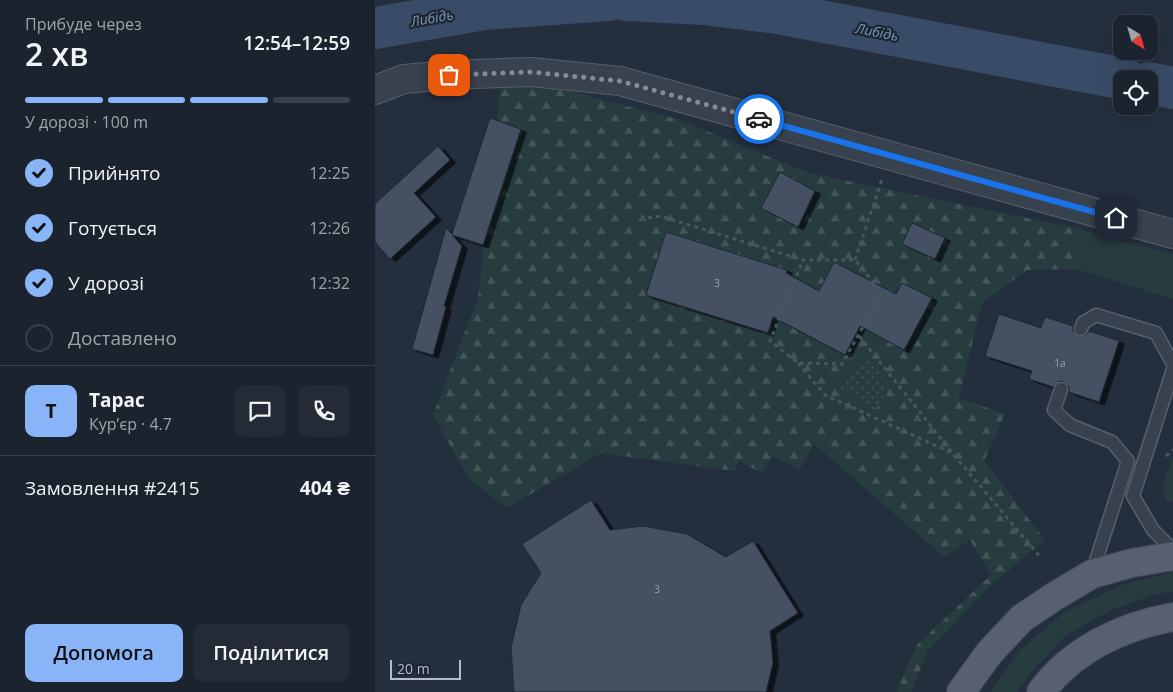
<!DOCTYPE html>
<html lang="uk">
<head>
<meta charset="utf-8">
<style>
	:root { --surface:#1b232e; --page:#242b36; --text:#f1f3f6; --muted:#a0a4aa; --line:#39404a; --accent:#8ab4f8 }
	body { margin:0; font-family:"Open Sans",sans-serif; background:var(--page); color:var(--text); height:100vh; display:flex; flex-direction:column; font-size:19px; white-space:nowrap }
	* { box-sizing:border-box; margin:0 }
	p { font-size:16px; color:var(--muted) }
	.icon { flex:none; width:28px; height:28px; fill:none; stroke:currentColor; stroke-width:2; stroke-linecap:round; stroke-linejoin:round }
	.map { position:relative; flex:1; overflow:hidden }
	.side { display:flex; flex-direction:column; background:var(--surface); width:375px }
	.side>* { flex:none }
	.needle { width:32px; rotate:143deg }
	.buttons { position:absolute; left:738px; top:15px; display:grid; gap:10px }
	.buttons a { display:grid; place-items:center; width:45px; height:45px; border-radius:10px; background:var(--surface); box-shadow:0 5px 20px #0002,0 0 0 1px var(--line); font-size:25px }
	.scale { position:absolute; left:15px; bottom:12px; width:71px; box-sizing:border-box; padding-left:5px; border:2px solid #b4bcc9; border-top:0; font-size:14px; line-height:18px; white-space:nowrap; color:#b4bcc9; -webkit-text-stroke:4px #1d2633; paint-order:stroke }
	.pin { position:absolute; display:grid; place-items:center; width:42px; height:42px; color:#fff; margin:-21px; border-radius:10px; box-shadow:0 2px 8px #0006 }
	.courier { position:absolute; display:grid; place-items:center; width:50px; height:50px; margin:-25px; border:4px solid #1a73e8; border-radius:50%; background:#fff; color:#222; box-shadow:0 1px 6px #0007 }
	.head em { font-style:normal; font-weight:600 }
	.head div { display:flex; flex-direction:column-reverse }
	.head { display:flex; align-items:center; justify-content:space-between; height:85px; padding:0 25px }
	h1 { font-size:32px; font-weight:600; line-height:38px }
	.bar { display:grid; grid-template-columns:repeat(4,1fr); gap:8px 5px; align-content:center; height:60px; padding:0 25px }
	.bar i { height:6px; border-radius:4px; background:var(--line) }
	.bar .on { background:var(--accent) }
	.bar p { grid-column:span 4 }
	.line { display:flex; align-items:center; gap:12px; padding:0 25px; border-top:1px solid var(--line) }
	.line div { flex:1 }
	.round { display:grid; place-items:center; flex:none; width:52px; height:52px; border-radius:10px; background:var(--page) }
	ol { padding:0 25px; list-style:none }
	li { display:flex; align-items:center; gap:15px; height:55px }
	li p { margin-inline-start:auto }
	li .icon { padding:5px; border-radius:50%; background:var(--accent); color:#111; stroke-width:4 }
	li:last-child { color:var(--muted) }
	li i { width:28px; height:28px; border:2px solid var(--line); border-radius:50% }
	.action { display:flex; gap:10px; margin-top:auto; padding:10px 25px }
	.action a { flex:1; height:58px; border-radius:10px; background:var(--accent); color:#111; font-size:20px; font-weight:600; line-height:58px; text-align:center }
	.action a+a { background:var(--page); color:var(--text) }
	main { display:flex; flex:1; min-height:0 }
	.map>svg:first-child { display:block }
	.grass { fill:#263c3f }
	.forest { fill:url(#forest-firs) }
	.park { fill:url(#park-dots) }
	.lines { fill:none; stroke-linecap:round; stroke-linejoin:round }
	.river { stroke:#394c67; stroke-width:42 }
	.building { fill:#455162; stroke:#1f2835; filter:url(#shadow) }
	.service-casing { stroke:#565f6c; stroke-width:15 }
	.tertiary-casing { stroke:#565f6c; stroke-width:30 }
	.primary-casing { stroke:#414a57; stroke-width:30 }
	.path { stroke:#44595c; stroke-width:3; stroke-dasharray:4 4; stroke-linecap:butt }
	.service { stroke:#38414e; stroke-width:12 }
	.tertiary { stroke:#38414e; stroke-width:28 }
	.primary { stroke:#56606e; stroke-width:28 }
	.done { stroke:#828b98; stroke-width:5; stroke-dasharray:0 9 }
	.route { stroke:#1a73e8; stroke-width:6 }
	.labels { text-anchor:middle; stroke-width:4.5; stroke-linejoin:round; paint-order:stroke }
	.number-label { font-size:10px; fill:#98a1af }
	.water-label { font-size:14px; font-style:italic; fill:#7c92b1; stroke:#1d2633 }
</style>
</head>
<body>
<main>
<section class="side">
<div class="head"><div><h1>2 хв</h1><p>Прибуде через</p></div><em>12:54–12:59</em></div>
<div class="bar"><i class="on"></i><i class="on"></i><i class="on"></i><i></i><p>У дорозі · 100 m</p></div>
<ol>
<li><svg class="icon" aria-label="check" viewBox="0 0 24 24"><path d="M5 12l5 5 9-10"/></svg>Прийнято<p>12:25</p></li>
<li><svg class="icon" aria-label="check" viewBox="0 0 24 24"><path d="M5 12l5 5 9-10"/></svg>Готується<p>12:26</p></li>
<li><svg class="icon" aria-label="check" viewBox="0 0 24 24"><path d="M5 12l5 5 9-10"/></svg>У дорозі<p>12:32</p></li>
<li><i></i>Доставлено</li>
</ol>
<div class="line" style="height:90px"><b class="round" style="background:var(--accent);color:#111">Т</b><div><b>Тарас</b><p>Кур’єр · 4.7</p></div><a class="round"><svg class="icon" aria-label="chat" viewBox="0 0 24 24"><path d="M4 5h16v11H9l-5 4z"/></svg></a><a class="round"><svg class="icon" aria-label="phone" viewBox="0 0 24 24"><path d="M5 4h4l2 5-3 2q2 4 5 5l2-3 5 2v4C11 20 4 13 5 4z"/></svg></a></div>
<div class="line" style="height:65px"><div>Замовлення #2415</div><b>404 ₴</b></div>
<div class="action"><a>Допомога</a><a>Поділитися</a></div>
</section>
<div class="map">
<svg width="798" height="692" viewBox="0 0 798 692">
	<defs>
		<pattern id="forest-firs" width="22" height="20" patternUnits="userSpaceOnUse" patternTransform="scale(1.25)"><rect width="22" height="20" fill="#263c3f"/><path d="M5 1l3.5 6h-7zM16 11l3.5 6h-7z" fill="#435659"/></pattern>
		<pattern id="park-dots" width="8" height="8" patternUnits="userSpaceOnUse" patternTransform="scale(1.25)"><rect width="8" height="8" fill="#263c3f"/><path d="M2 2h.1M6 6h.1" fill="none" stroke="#435659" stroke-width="1.8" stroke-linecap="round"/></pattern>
		<filter id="shadow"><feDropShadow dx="5.5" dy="3" stdDeviation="0" flood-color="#0009"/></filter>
	</defs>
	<rect width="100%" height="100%" fill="#242f3e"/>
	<!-- grass -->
	<g class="grass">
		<polygon points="700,228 798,254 798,299 701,269"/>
		<polygon points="798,457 798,501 791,501 788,485"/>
		<polygon points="798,572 798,592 780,594 732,612 690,636 654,675 642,692 615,692 645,650 688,613 746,585"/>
	</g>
	<!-- forest -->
	<polygon class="forest" points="169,85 303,119 434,173 700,228 701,269 652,270 607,303 584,398 630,414 609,461 670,540 614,587 553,650 536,692 521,692 542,645 616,575 595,540 569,557 439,444 425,469 397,456 387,473 364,461 360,471 226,453 132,508 94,479 58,415 103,298 125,88"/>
	<!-- park -->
	<polygon class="park" points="491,354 515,387 501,409 464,387"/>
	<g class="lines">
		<!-- river -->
		<g class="river">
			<polyline points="252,0 329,4 403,13 750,79"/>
			<polyline points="0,28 109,9 234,0"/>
			<polyline points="774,83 798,88"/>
		</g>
	</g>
	<!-- building -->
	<g class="building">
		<polygon points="115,118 146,129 108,245 77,235 87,246 69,306 71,307 58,355 37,349 71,228 77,234"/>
		<polygon points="63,146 75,160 39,193 61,217 15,259 0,242 0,204"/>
		<polygon points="405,172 440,191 423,227 386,208"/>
		<polygon points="537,223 570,238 560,259 527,244"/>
		<polygon points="291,232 412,270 411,273 444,291 459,262 521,294 527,283 557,298 529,350 485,326 470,355 398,317 393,333 271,295"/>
		<polygon points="624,314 666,328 670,317 698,326 698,331 703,336 711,335 714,331 744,341 724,402 694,392 694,387 689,382 684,381 678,387 654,379 657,371 610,356"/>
		<polygon points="216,500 235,530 268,526 312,534 351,557 378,541 423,613 395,631 398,663 391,692 139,692 136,648 146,605 166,573 147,544"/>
	</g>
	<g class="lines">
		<defs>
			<g id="service">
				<polyline points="706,329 708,323 721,315 781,333 798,364"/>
				<polyline points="798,369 758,496 778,530 798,550"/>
				<polyline points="686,389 679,410 695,425 737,442 753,461 717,573"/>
			</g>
			<polyline id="tertiary" points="0,90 29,79 74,75 156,72 245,81 798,234"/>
			<g id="primary">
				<polyline points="586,692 615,652 647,618 680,596 717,574 757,563 798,556"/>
				<path d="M666,692C697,650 747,626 798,617"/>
			</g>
		</defs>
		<!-- service casing -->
		<use href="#service" class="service-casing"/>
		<!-- tertiary casing -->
		<use href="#tertiary" class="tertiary-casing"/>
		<!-- primary casing -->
		<use href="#primary" class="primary-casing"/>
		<!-- path -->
		<g class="path">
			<polyline points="273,218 285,216 428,260 480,260 507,293 467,364 423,363 395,341 428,260"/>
			<polyline points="480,260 507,179"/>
			<polyline points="484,336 579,455 667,559"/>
			<polyline points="423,363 450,395 579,454"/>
			<polyline points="791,456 798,450"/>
		</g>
		<!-- service -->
		<use href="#service" class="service"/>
		<!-- tertiary -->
		<use href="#tertiary" class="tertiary"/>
		<!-- primary -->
		<use href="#primary" class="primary"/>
	</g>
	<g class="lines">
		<!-- done -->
		<polyline class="done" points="74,75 156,72 245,81 384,119"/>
		<!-- route -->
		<polyline class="route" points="384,119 741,218"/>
	</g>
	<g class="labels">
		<!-- number labels -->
		<g class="number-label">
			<text x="342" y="287">3</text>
			<text x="685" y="367">1а</text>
			<text x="282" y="593">3</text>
		</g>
		<!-- water labels -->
		<g class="water-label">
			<text transform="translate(57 18) rotate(-10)" y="5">Либідь</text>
			<text transform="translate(502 32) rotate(11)" y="5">Либідь</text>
		</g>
	</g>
</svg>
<div class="buttons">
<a><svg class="needle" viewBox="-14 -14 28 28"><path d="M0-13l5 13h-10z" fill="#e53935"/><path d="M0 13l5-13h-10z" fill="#a0a4aa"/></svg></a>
<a><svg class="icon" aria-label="locate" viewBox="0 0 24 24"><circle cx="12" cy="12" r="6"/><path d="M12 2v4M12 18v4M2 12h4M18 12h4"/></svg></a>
</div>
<div class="scale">20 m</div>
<div class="pin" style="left:74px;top:75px;background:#ea580c"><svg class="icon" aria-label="bag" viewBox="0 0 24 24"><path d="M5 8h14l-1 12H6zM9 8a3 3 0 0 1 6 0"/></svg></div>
<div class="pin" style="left:741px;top:218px;background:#1f2937"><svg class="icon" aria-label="home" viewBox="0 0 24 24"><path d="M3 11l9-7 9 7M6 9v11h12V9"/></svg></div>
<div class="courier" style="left:384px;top:119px"><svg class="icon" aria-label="car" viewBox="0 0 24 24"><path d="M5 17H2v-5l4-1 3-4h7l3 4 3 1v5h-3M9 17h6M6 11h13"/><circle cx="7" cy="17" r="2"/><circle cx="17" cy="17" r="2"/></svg></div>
</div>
</main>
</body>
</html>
